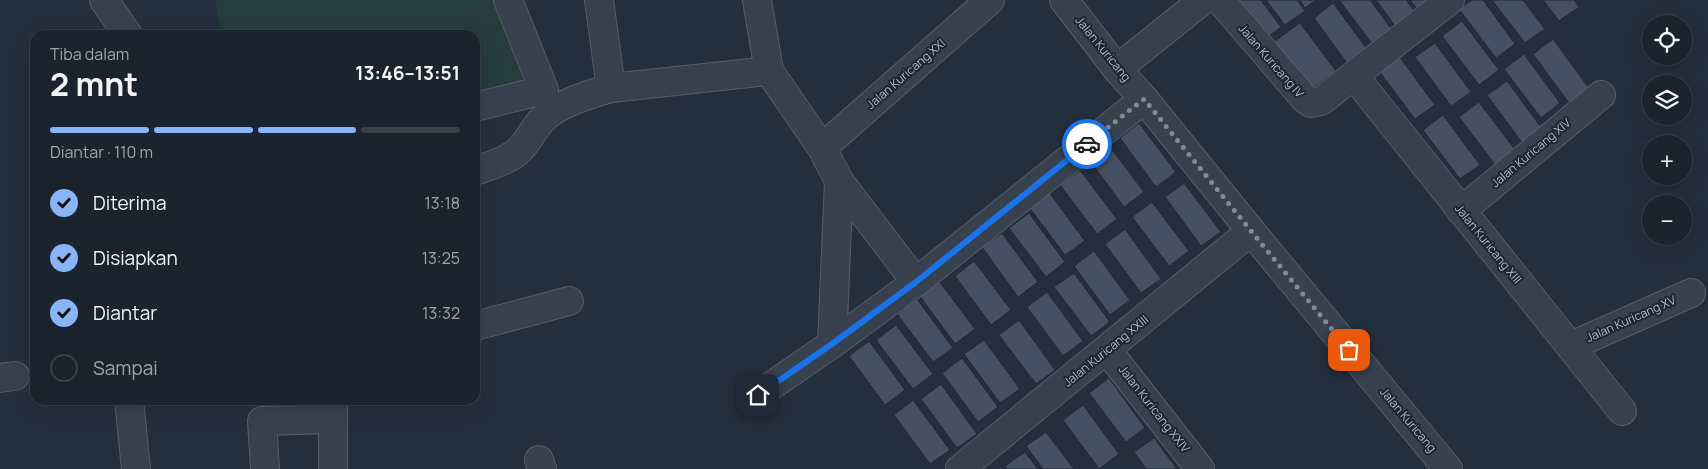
<!DOCTYPE html>
<html lang="id">
<head>
<meta charset="utf-8">
<style>
	:root { --surface:#1b232e; --page:#242b36; --text:#f1f3f6; --muted:#a0a4aa; --line:#39404a; --accent:#8ab4f8 }
	body { margin:0; font-family:Manrope,sans-serif; background:var(--page); color:var(--text); height:100vh; display:flex; flex-direction:column; font-size:19px; white-space:nowrap }
	* { box-sizing:border-box; margin:0 }
	p { font-size:16px; color:var(--muted) }
	.icon { flex:none; width:28px; height:28px; fill:none; stroke:currentColor; stroke-width:2; stroke-linecap:round; stroke-linejoin:round }
	.map { position:relative; flex:1; overflow:hidden }
	.details { position:absolute; left:30px; top:30px; width:450px; height:375px; display:flex; flex-direction:column; background:var(--surface); border-radius:15px; box-shadow:0 5px 20px #0002,0 0 0 1px var(--line) }
	.details>* { flex:none }
	.buttons { position:absolute; left:1642px; top:15px; display:grid; gap:10px }
	.buttons a { display:grid; place-items:center; width:50px; height:50px; border-radius:50%; background:var(--surface); box-shadow:0 5px 20px #0002,0 0 0 1px var(--line); font-size:25px }
	.pin { position:absolute; display:grid; place-items:center; width:42px; height:42px; color:#fff; margin:-21px; border-radius:10px; box-shadow:0 2px 8px #0006 }
	.courier { position:absolute; display:grid; place-items:center; width:50px; height:50px; margin:-25px; border:4px solid #1a73e8; border-radius:50%; background:#fff; color:#222; box-shadow:0 1px 6px #0007 }
	.overview em { font-style:normal; font-weight:700 }
	.overview div { display:flex; flex-direction:column-reverse }
	.overview { display:flex; align-items:center; justify-content:space-between; height:85px; padding:0 20px }
	h1 { font-size:32px; font-weight:700; line-height:38px }
	.bar { display:grid; grid-template-columns:repeat(4,1fr); gap:8px 5px; align-content:center; height:60px; padding:0 20px }
	.bar i { height:6px; border-radius:4px; background:var(--line) }
	.bar .on { background:var(--accent) }
	.bar p { grid-column:span 4 }
	ol { padding:0 20px; list-style:none }
	li { display:flex; align-items:center; gap:15px; height:55px }
	li p { margin-inline-start:auto }
	li .icon { padding:5px; border-radius:50%; background:var(--accent); color:#111; stroke-width:4 }
	li:last-child { color:var(--muted) }
	li i { width:28px; height:28px; border:2px solid var(--line); border-radius:50% }
	.map>svg:first-child { display:block }
	.green { fill:#263c3f }
	.building { fill:#455162; stroke:#1f2835 }
	.lines { fill:none; stroke-linecap:round; stroke-linejoin:round }
	.minor-casing { stroke:#565f6c; stroke-width:30 }
	.minor { stroke:#38414e; stroke-width:28 }
	.done { stroke:#828b98; stroke-width:5; stroke-dasharray:0 9 }
	.route { stroke:#1a73e8; stroke-width:6 }
	.labels { text-anchor:middle; stroke-width:4; stroke-linejoin:round; paint-order:stroke }
	.street-label { font-size:12px; fill:#b4bcc9; stroke:#1d2633 }
</style>
</head>
<body>
<div class="map">
<svg width="1708" height="469" viewBox="0 0 1708 469">
	<rect width="100%" height="100%" fill="#242f3e"/>
	<!-- green -->
	<polygon class="green" points="215,0 525,0 545,73 475,100 475,35 222,35"/>
	<!-- building -->
	<g class="building">
		<polygon points="1230,0 1261,0 1281,27 1261,42"/>
		<polygon points="1266,0 1297,0 1305,11 1285,25"/>
		<polygon points="1300,0 1316,0 1305,8"/>
		<polygon points="1339,0 1370,0 1393,31 1373,45"/>
		<polygon points="1376,0 1406,0 1416,13 1396,27"/>
		<polygon points="1410,0 1430,0 1417,9"/>
		<polygon points="1472,0 1483,0 1515,44 1496,58 1459,9"/>
		<polygon points="1492,0 1523,0 1545,29 1525,43"/>
		<polygon points="1543,0 1574,0 1579,7 1559,21"/>
		<polygon points="1333,3 1370,53 1350,67 1314,18"/>
		<polygon points="1462,21 1499,70 1479,85 1442,36"/>
		<polygon points="1300,23 1336,71 1305,94 1269,45"/>
		<polygon points="1553,39 1589,88 1569,103 1533,54"/>
		<polygon points="1435,43 1471,92 1451,106 1415,57"/>
		<polygon points="1524,54 1560,103 1541,118 1504,69"/>
		<polygon points="1399,56 1435,105 1415,119 1379,71"/>
		<polygon points="1507,81 1543,130 1523,144 1487,95"/>
		<polygon points="1479,102 1516,151 1496,166 1459,117"/>
		<polygon points="1443,115 1480,165 1460,179 1423,130"/>
		<polygon points="1139,123 1176,172 1156,187 1120,138"/>
		<polygon points="1107,143 1144,192 1124,207 1087,157"/>
		<polygon points="1080,170 1117,219 1097,234 1060,185"/>
		<polygon points="1184,183 1221,232 1201,246 1165,197"/>
		<polygon points="1049,192 1085,241 1065,255 1029,207"/>
		<polygon points="1152,202 1189,251 1169,266 1132,217"/>
		<polygon points="1029,213 1065,262 1046,277 1009,228"/>
		<polygon points="1125,229 1161,279 1141,293 1105,244"/>
		<polygon points="1002,233 1038,282 1018,297 982,247"/>
		<polygon points="1094,251 1130,300 1110,315 1074,266"/>
		<polygon points="974,261 1011,310 991,325 955,276"/>
		<polygon points="1074,273 1110,322 1091,336 1054,287"/>
		<polygon points="939,281 975,329 955,344 919,295"/>
		<polygon points="1047,292 1083,341 1063,356 1027,307"/>
		<polygon points="917,299 953,348 933,362 897,314"/>
		<polygon points="1019,320 1055,370 1036,384 999,335"/>
		<polygon points="896,325 933,374 913,389 876,340"/>
		<polygon points="984,340 1020,389 1000,403 964,354"/>
		<polygon points="869,341 905,390 885,405 849,356"/>
		<polygon points="962,358 998,407 978,422 942,373"/>
		<polygon points="1109,378 1145,428 1126,442 1089,393"/>
		<polygon points="941,384 977,434 957,448 921,399"/>
		<polygon points="913,400 950,450 930,464 894,415"/>
		<polygon points="1083,405 1119,454 1099,469 1063,420"/>
		<polygon points="1046,432 1074,469 1043,469 1026,446"/>
		<polygon points="1154,438 1177,469 1146,469 1134,452"/>
		<polygon points="1025,452 1038,469 1007,469 1005,466"/>
	</g>
	<g class="lines">
		<defs>
			<g id="minor">
				<polyline points="104,0 128,35"/>
				<polyline points="599,0 611,88"/>
				<polyline points="757,0 769,71 822,148 839,181 916,282"/>
				<polyline points="1064,0 1117,69 1144,99 1251,231 1448,469"/>
				<polyline points="1220,0 1305,99 1311,103 1321,101 1450,0"/>
				<polyline points="1117,69 1203,0"/>
				<polyline points="1354,76 1622,411"/>
				<polyline points="475,107 544,90 508,0"/>
				<polyline points="822,148 990,0"/>
				<path d="M475,171C491,165 512,160 523,146C530,138 535,126 544,118C559,103 591,94 611,88L769,71"/>
				<polyline points="1461,211 1601,95"/>
				<polyline points="475,326 569,301"/>
				<polyline points="832,344 839,181"/>
				<polyline points="1571,346 1691,293"/>
				<polyline points="1107,350 1200,469"/>
				<polyline points="0,378 15,376"/>
				<polyline points="758,395 832,344 916,282 1144,99"/>
				<polyline points="129,400 136,469"/>
				<polyline points="333,401 333,469"/>
				<polyline points="539,460 542,469"/>
				<polyline points="265,469 262,421 333,419"/>
				<polyline points="960,469 1251,231"/>
			</g>
		</defs>
		<!-- minor casing -->
		<use href="#minor" class="minor-casing"/>
		<!-- minor -->
		<use href="#minor" class="minor"/>
	</g>
	<g class="lines">
		<!-- done -->
		<polyline class="done" points="1087,144 1144,99 1251,231 1349,350"/>
		<!-- route -->
		<polyline class="route" points="758,395 832,344 916,282 1087,144"/>
	</g>
	<g class="labels">
		<!-- street labels -->
		<g class="street-label">
			<text transform="translate(1103 49) rotate(51)" y="4">Jalan Kuricang</text>
			<text transform="translate(1271 61) rotate(49)" y="4">Jalan Kuricang IV</text>
			<text transform="translate(906 74) rotate(-41)" y="4">Jalan Kuricang XXI</text>
			<text transform="translate(1531 153) rotate(-40)" y="4">Jalan Kuricang XIV</text>
			<text transform="translate(1488 244) rotate(51)" y="4">Jalan Kuricang XIII</text>
			<text transform="translate(1631 319) rotate(-24)" y="4">Jalan Kuricang XV</text>
			<text transform="translate(1106 351) rotate(-39)" y="4">Jalan Kuricang XXIII</text>
			<text transform="translate(1154 409) rotate(52)" y="4">Jalan Kuricang XXIV</text>
			<text transform="translate(1408 420) rotate(50)" y="4">Jalan Kuricang</text>
		</g>
	</g>
</svg>
<div class="buttons">
<a><svg class="icon" aria-label="locate" viewBox="0 0 24 24"><circle cx="12" cy="12" r="6"/><path d="M12 2v4M12 18v4M2 12h4M18 12h4"/></svg></a>
<a><svg class="icon" aria-label="layers" viewBox="0 0 24 24"><path d="M12 4l9 5-9 5-9-5zM3 14l9 5 9-5"/></svg></a>
<a>+</a>
<a>−</a>
</div>
<div class="pin" style="left:1349px;top:350px;background:#ea580c"><svg class="icon" aria-label="bag" viewBox="0 0 24 24"><path d="M5 8h14l-1 12H6zM9 8a3 3 0 0 1 6 0"/></svg></div>
<div class="pin" style="left:758px;top:395px;background:#1f2937"><svg class="icon" aria-label="home" viewBox="0 0 24 24"><path d="M3 11l9-7 9 7M6 9v11h12V9"/></svg></div>
<div class="courier" style="left:1087px;top:144px"><svg class="icon" aria-label="car" viewBox="0 0 24 24"><path d="M5 17H2v-5l4-1 3-4h7l3 4 3 1v5h-3M9 17h6M6 11h13"/><circle cx="7" cy="17" r="2"/><circle cx="17" cy="17" r="2"/></svg></div>
<section class="details">
<div class="overview"><div><h1>2 mnt</h1><p>Tiba dalam</p></div><em>13:46–13:51</em></div>
<div class="bar"><i class="on"></i><i class="on"></i><i class="on"></i><i></i><p>Diantar · 110 m</p></div>
<ol>
<li><svg class="icon" aria-label="check" viewBox="0 0 24 24"><path d="M5 12l5 5 9-10"/></svg>Diterima<p>13:18</p></li>
<li><svg class="icon" aria-label="check" viewBox="0 0 24 24"><path d="M5 12l5 5 9-10"/></svg>Disiapkan<p>13:25</p></li>
<li><svg class="icon" aria-label="check" viewBox="0 0 24 24"><path d="M5 12l5 5 9-10"/></svg>Diantar<p>13:32</p></li>
<li><i></i>Sampai</li>
</ol>
</section>
</div>
</body>
</html>
